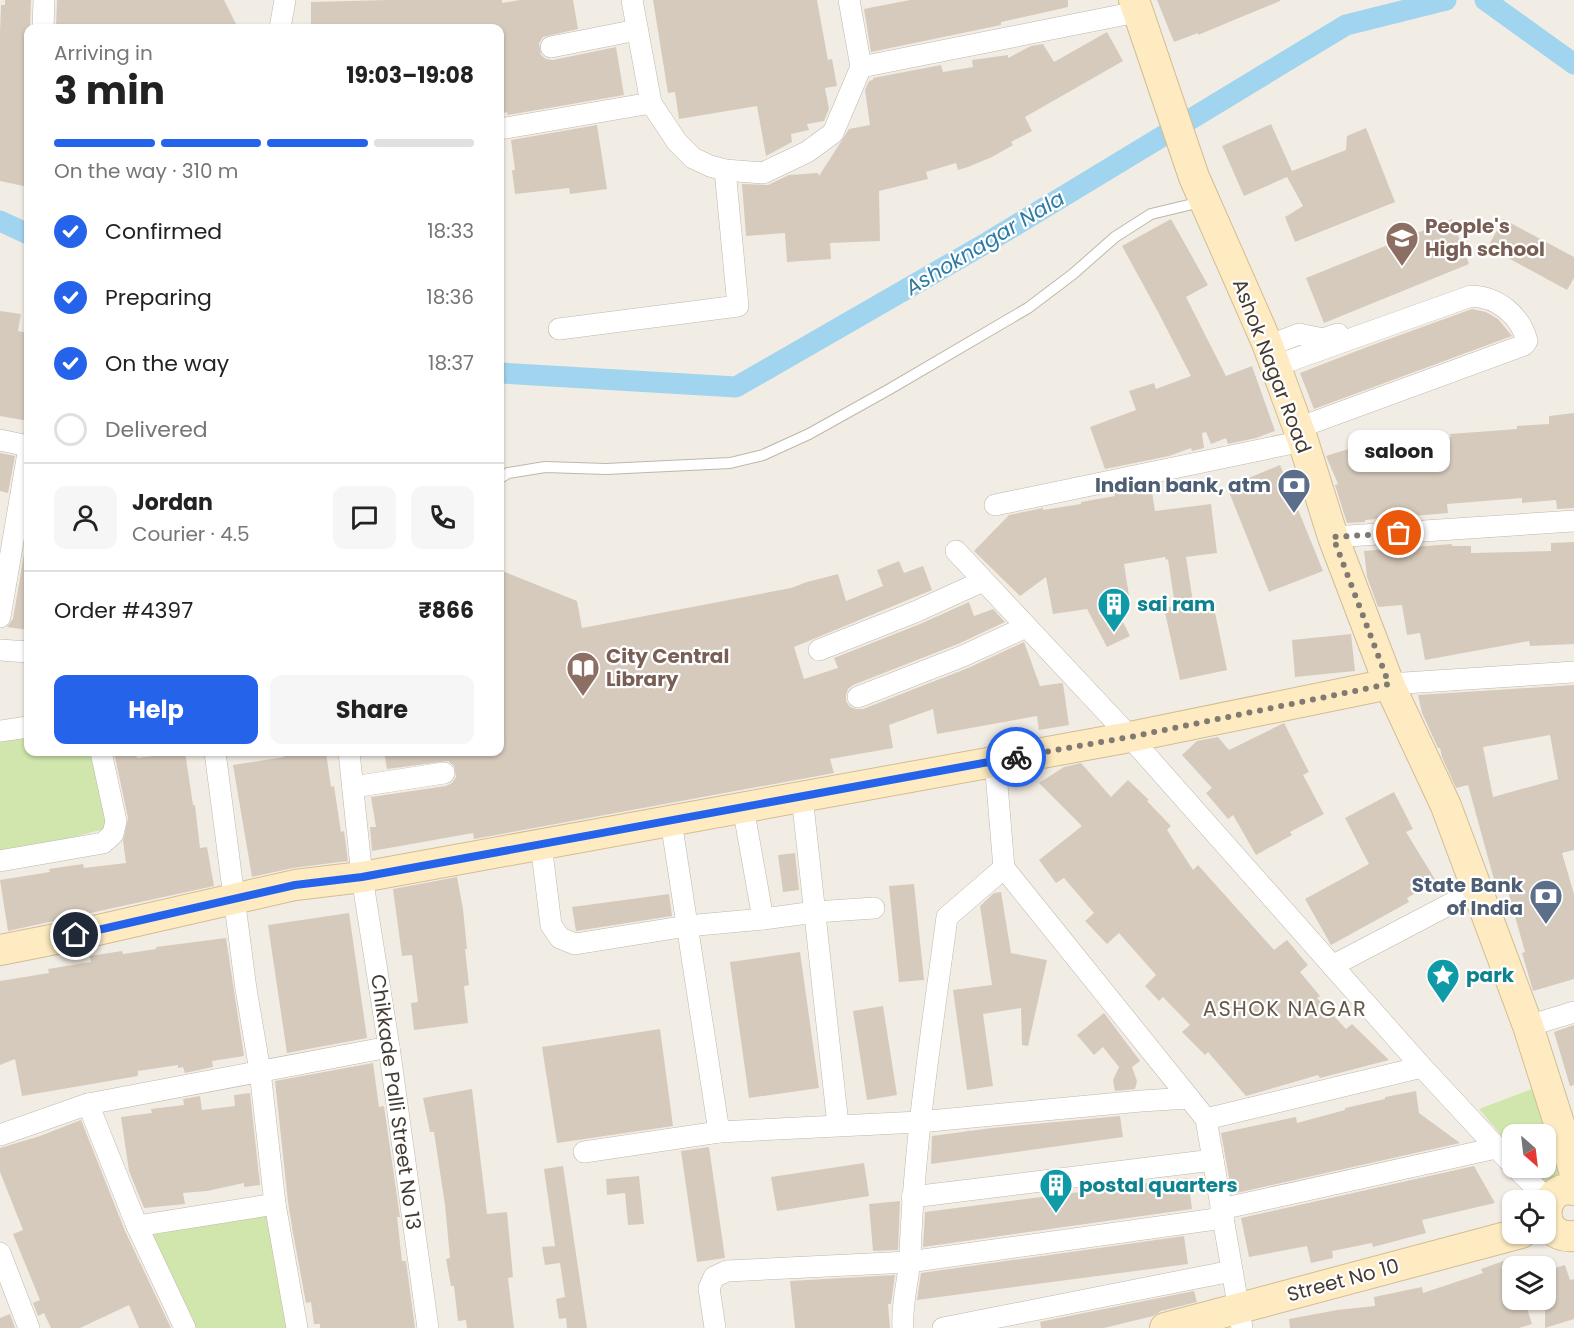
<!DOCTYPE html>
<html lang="en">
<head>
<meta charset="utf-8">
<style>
	:root { --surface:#fff; --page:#f6f6f6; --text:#222; --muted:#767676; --line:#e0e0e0; --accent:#2563eb }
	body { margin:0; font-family:Poppins,sans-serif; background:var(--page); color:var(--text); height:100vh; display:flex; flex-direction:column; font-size:22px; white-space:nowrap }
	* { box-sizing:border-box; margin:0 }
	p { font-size:20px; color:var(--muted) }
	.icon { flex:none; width:33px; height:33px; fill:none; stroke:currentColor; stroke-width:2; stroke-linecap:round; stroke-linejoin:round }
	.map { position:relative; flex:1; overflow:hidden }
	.details { position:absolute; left:24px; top:24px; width:480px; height:732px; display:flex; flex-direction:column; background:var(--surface); border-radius:12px; box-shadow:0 2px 4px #0004 }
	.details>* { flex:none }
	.needle { width:39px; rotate:152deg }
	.controls { position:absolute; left:1502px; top:1124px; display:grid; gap:12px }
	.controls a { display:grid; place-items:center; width:54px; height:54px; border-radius:12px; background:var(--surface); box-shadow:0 2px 4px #0004; font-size:30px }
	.pin { position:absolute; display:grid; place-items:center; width:51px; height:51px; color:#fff; margin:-26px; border:3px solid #fff; border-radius:50%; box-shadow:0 2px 6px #0007 }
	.courier { position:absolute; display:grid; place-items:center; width:60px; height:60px; margin:-30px; border:4px solid #2563eb; border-radius:50%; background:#fff; color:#222; box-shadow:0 2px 8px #0007 }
	.bubble { position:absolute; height:42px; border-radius:12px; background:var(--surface); box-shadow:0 2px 4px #0004; font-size:20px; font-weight:700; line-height:42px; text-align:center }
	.summary em { font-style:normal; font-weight:700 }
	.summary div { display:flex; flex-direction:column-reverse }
	.summary { display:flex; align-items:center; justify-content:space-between; height:102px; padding:0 30px }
	h1 { font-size:39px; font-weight:700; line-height:45px }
	.bar { display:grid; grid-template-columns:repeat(4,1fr); gap:9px 6px; align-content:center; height:72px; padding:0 30px }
	.bar i { height:8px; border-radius:4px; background:var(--line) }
	.bar .active { background:var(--accent) }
	.bar p { grid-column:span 4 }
	.line { display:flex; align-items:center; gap:15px; padding:0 30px; border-top:2px solid var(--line) }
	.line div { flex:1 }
	.round { display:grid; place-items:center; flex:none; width:63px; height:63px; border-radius:12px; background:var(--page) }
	ol { padding:0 30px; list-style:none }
	li { display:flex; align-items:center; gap:18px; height:66px }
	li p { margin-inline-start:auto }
	li .icon { padding:6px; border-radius:50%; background:var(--accent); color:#fff; stroke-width:4 }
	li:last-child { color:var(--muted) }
	li i { width:33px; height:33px; border:3px solid var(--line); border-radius:50% }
	.action { display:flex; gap:12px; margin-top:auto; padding:12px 30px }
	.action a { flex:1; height:69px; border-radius:12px; background:var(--accent); color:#fff; font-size:24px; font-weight:700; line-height:69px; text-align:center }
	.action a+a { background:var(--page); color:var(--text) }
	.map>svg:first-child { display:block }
	.green { fill:#d0e6ac }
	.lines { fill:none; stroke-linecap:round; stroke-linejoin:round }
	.canal { stroke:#a0d4ef; stroke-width:21 }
	.building { fill:#d6cabc; fill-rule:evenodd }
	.lane-casing { stroke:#c0b6aa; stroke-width:12 }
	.street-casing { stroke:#c0b6aa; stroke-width:22 }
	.secondary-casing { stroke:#d2bd94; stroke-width:32 }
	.lane { stroke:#fff; stroke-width:10 }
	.street { stroke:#fff; stroke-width:21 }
	.secondary { stroke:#feebc2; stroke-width:30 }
	.done { stroke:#817a72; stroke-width:6; stroke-dasharray:0 10.8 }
	.route { stroke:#2563eb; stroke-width:8 }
	.labels { text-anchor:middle; stroke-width:4.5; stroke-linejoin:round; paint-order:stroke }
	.education-label { font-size:20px; font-weight:bold; fill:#785e54; stroke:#fff; text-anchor:start }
	.street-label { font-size:20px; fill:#443c34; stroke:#fff }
	.service-label { font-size:20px; font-weight:bold; fill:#4e5e75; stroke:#fff; text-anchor:end }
	.culture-label { font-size:20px; font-weight:bold; fill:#0d838f; stroke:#fff; text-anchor:start }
	.water-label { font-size:21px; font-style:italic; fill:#2e7ba5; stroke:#fff }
	.neighbourhood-label { font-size:21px; letter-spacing:1.5px; fill:#665a4b; stroke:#fff }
</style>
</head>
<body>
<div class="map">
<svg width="1574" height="1328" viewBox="0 0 1574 1328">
	<rect width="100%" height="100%" fill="#f2ede4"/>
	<!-- green -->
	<g class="green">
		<polygon points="28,735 28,752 102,752 108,828 2,856 0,851 0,737"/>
		<polygon points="1532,1089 1571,1180 1543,1186 1527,1167 1545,1167 1545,1134 1512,1134 1512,1148 1479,1109"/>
		<polygon points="269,1213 287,1328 189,1328 146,1236"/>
	</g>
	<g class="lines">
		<!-- canal -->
		<g class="canal">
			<polyline points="1485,0 1574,64"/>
			<polyline points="0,221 28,234"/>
			<polyline points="500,373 736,387 988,242 1346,25 1446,0"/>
		</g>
	</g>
	<!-- building -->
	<g class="building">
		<polygon points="5,0 31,0 30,28 28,28 28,187 0,181 0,33 1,5 5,5"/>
		<polygon points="57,0 224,0 238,28 56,28"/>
		<polygon points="388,0 502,0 502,3 520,0 573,0 578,29 543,37 539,43 541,55 546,59 553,60 616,47 624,95 508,115 507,112 500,114 500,28 311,28 311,2"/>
		<polygon points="653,0 817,0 828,60 832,59 837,86 825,88 829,109 824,121 807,124 809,130 791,134 792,142 766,156 757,106 679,119 675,92 668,93"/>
		<polygon points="910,0 1068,0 1068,7 1001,22 1001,25 871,52 864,9"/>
		<polygon points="1157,0 1280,0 1280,1 1198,35 1198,33 1174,42"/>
		<polygon points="1107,32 1123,61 1025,117 1032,131 1011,142 1013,145 992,157 968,167 958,170 956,163 926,172 928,179 879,191 880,241 830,243 831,259 787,262 785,233 746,236 742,184 768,185 789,175 818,173 819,176 849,129 870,125 865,90 869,81 873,80 873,78 941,65 943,72 973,67 972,60 1008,55 1008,58 1031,46 1043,44 1054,62"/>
		<polygon points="1271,124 1292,171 1346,150 1347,136 1366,128 1395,202 1295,242 1285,217 1303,206 1287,177 1244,196 1222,146"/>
		<polygon points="597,125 607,189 570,194 569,188 515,194 512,170 515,170 511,140"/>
		<polygon points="1171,219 1208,285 1186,297 1226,376 1252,366 1275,431 1256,438 1228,444 1226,438 1211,444 1206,432 1202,433 1204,448 1192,451 1191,448 1169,456 1105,469 1090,427 1136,410 1129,391 1154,383 1156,389 1191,376 1157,310 1122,246"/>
		<polygon points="1452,219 1469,264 1324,323 1306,278"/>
		<polygon points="1503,219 1574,257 1574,278 1567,290 1488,247"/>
		<polygon points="1472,309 1486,312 1498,319 1512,336 1314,409 1300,373 1367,347"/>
		<polygon points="0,311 21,314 18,331 28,333 28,421 0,416"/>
		<polygon points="1574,413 1574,508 1557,509 1556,500 1522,503 1522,498 1447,504 1448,513 1365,520 1365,522 1347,523 1335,485 1338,484 1326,456 1358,446 1359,451 1410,447 1410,443 1451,437 1450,434 1517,429 1517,426 1549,424 1549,416"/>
		<polygon points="0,453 15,456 8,493 0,491"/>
		<polygon points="1280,465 1323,571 1269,592 1227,487"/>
		<polygon points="1151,486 1155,511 1211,504 1217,553 1186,557 1193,602 1212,598 1227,670 1180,680 1164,608 1175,606 1168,559 1166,560 1165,557 1124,564 1130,602 1114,604 1130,636 1107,647 1087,609 1053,614 1046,577 1020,596 974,551 1009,515 1043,508 1043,510 1081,504 1081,502 1115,496 1114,493"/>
		<polygon points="1574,542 1574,644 1530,646 1529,641 1425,660 1420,633 1407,635 1402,605 1378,607 1367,577 1364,551 1452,544 1452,546 1471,546 1471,553 1551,551 1551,543"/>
		<polygon points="24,554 28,555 28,630 7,627 13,619"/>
		<polygon points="899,561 904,573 923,566 932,590 794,647 804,679 838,668 834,658 920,624 969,602 974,616 993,609 1005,622 958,644 853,685 848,689 846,695 846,701 850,707 856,709 863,709 968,668 1024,642 1040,686 1062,683 1063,684 1069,725 1039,730 1037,716 937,734 933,709 889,725 893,748 830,759 834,773 474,839 473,833 372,851 370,827 376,827 371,797 446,786 452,783 456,777 454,766 448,761 387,769 384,752 500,752 500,570 577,601 582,628 791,588 807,582 838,574 846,601 883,586 877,570"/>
		<polygon points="1351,634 1355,671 1295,677 1292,640"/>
		<path d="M1574,685V850L1562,853L1574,894V979L1533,991L1522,953L1525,952L1506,884L1496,887L1468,785L1456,788L1442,757L1440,748H1438L1422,713L1418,695ZM1550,735L1558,779L1493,797L1483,747Z"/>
		<polygon points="1284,723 1309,772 1303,775 1324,814 1290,832 1292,835 1256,855 1233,815 1228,819 1206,793 1212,788 1182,755 1197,741 1218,737 1229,750"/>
		<polygon points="114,752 136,752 137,758 185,752 193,805 195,805 200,848 207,847 214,886 8,931 0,880 50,872 49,869 83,864 84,868 126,863 123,841 128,818"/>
		<polygon points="283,752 326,752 331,787 334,786 341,832 344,831 348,861 293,868 252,877 233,765 284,757"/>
		<polygon points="1081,763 1111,797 1128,780 1149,800 1147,801 1171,826 1167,830 1193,870 1198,865 1274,950 1287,940 1308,965 1300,972 1320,996 1317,998 1346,1029 1352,1024 1389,1060 1320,1078 1318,1075 1246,1096 1208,1052 1205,1055 1182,1032 1190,1025 1163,997 1159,1001 1145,986 1156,975 1119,933 1107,944 1085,921 1094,913 1064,878 1056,883 1039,860 1082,826 1039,783 1064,767"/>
		<polygon points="1394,792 1413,829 1406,832 1436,881 1407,898 1409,902 1331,945 1305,899 1369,864 1345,818"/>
		<polygon points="795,853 799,890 783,892 778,855"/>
		<polygon points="457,877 463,909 467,949 465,949 469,985 464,986 468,1023 414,1030 411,1003 418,1002 412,955 402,956 393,889"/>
		<polygon points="914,884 924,980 899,982 889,886"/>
		<polygon points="1001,892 1011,953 1047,960 1028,1046 1022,1045 1021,1008 983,1014 993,1086 967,1090 953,990 992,985 980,906 994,893"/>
		<polygon points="669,894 672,916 576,931 572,907"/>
		<polygon points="349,913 367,1038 287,1053 268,925"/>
		<polygon points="226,938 244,1056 212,1061 213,1067 185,1073 183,1067 178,1068 178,1065 138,1071 138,1076 22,1096 15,1059 0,1065 0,981 49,973 48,969 91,962 90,956 122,951 123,954 156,949 156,947"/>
		<polygon points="800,952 819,1088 749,1098 730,962"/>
		<polygon points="883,1006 897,1095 867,1100 853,1011"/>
		<polygon points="1104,1013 1140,1061 1132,1067 1137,1081 1135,1089 1115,1091 1113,1080 1119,1067 1103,1047 1094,1055 1077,1035"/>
		<polygon points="1574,1025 1574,1085 1570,1086 1554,1032"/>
		<polygon points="660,1029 673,1126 557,1143 542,1047"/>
		<polygon points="373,1063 379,1107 384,1106 400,1217 397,1217 402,1261 406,1261 415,1328 320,1328 320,1324 314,1324 311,1302 306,1303 293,1233 288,1202 275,1081"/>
		<polygon points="472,1089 487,1214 507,1212 513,1277 508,1278 514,1328 467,1328 466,1320 458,1321 454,1286 451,1286 446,1259 450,1258 445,1205 434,1132 430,1132 423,1098"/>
		<polygon points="1416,1091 1419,1113 1460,1143 1232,1194 1221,1133 1296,1117 1297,1123 1345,1110 1345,1108 1385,1099 1385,1097"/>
		<polygon points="250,1093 260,1185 244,1187 244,1183 207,1191 183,1193 185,1204 144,1208 129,1171 121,1117 152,1113 151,1109 184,1105 183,1099 200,1096 202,1110 235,1106 234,1095"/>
		<polygon points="1120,1116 1123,1137 931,1164 932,1136 992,1128"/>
		<polygon points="81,1120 125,1231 171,1328 139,1328 129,1305 80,1328 51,1328 44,1313 38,1316 33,1303 40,1300 13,1234 23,1230 0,1172 0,1148 40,1136"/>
		<polygon points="709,1147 725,1258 697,1262 681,1151"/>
		<polygon points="864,1163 869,1196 777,1211 771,1177"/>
		<polygon points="563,1166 587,1328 567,1328 566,1318 559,1319 556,1299 565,1297 560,1263 545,1265 542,1247 555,1246 544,1169"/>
		<polygon points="1474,1166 1495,1203 1422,1220 1426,1233 1373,1247 1372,1243 1332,1251 1333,1258 1311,1263 1307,1246 1249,1257 1241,1218"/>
		<polygon points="639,1176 644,1224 628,1225 625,1193 607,1195 606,1179"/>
		<polygon points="1188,1178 1192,1209 923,1247 925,1212"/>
		<polygon points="900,1201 898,1250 873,1251 869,1204"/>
		<polygon points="1184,1236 1188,1264 917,1300 921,1273"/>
		<polygon points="1512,1258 1512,1299 1524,1299 1532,1324 1519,1328 1290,1328 1289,1319 1337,1310 1375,1306 1374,1297 1422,1287 1423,1293 1483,1273 1481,1269"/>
		<polygon points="1565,1265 1570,1280 1574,1279 1574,1319 1545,1328 1545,1271"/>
		<polygon points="895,1275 891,1304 888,1304 890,1328 795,1328 790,1281"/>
		<polygon points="1194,1291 1197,1302 1161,1311 1153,1316 1104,1328 1041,1328 1040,1322 1044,1321"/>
		<polygon points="10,1314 15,1328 0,1328 0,1318"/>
	</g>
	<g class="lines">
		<defs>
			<polyline id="lane" points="500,478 508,473 545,467 606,469 730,463 763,455 809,434 888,390 1028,308 1073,274 1115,237 1151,214 1201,202"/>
			<g id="street">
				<polyline points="632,0 651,103 677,142 693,158 710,166 725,170 763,173 807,152 833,133 861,67 849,0"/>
				<polyline points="43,28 44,0"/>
				<polyline points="280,28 285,0"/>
				<polyline points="551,47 637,30"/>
				<polyline points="861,67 1137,12"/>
				<polyline points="500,129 651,103"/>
				<polyline points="559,329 738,306 725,170"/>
				<polyline points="1268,346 1299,334 1323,339 1338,334"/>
				<path d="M1275,366L1471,296C1498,297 1520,315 1527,341L1524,345L1298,428"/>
				<polyline points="0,440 28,446"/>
				<polyline points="995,505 1303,441"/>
				<polyline points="1333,537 1574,521"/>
				<polyline points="956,551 1130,737 1422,1067 1512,1164"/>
				<polyline points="0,617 28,453"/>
				<polyline points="0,650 28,652"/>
				<polyline points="819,650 915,612 983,581"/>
				<polyline points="1389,684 1574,672"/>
				<polyline points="858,697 963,656 1026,627"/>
				<polyline points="0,731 28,727"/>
				<polyline points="215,752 246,989 260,1071 275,1204 297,1328"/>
				<polyline points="349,752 362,877 389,1047 428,1328"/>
				<polyline points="995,761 1004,868 1206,1119 1242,1328"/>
				<polyline points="353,787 444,773"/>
				<polyline points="802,796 838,1125"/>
				<polyline points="671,821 719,1132"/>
				<polyline points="541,844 551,925 560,938 575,944 687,926 763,919 743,807"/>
				<polyline points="0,861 103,843 113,834 116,821 101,752"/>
				<polyline points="763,919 815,912 874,908"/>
				<polyline points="1332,966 1477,890"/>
				<polyline points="1528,1026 1574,1012"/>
				<polyline points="88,1104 137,1226 185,1328"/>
				<polyline points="1206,1119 1422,1067"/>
				<polyline points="0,1135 88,1104 389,1047"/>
				<polyline points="584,1152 719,1132 919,1122 1141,1101 1189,1098"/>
				<polyline points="1515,1167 1549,1201"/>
				<polyline points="912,1197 1213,1160"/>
				<polyline points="1221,1209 1496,1148"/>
				<polyline points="137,1226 275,1204"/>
				<polyline points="0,1253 29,1328"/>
				<polyline points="715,1328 709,1288 714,1277 727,1271 909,1262 1223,1218"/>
				<path d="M903,1328C901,1303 909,1280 910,1256C914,1142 932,1030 947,917L1004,868"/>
				<polyline points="943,1328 1232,1271"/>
			</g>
			<g id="secondary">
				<polyline points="1134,0 1194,177 1267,343 1303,441 1333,537 1389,684 1446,806 1528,1026 1574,1170"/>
				<polyline points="0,950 76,935 295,885 362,877 1130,737 1389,684"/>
				<path d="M1574,1190C1540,1183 1535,1240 1574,1236"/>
				<polyline points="1165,1328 1521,1233"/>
			</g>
		</defs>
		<!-- lane casing -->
		<use href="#lane" class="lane-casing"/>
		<!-- street casing -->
		<use href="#street" class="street-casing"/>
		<!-- secondary casing -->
		<use href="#secondary" class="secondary-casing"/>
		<!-- lane -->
		<use href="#lane" class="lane"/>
		<!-- street -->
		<use href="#street" class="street"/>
		<!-- secondary -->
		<use href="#secondary" class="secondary"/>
	</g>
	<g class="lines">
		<!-- done -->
		<polyline class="done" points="1016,757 1130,737 1389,684 1333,537 1399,533"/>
		<!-- route -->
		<polyline class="route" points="76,935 295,885 362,877 1016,757"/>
	</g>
	<!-- icons -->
	<defs>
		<symbol id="school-pin" viewBox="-11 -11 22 30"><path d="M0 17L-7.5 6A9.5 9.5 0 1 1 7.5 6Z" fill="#8d6e63" stroke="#fff"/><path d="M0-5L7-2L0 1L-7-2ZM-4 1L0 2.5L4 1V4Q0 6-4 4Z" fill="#fff"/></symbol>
		<symbol id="bank-pin" viewBox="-11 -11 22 30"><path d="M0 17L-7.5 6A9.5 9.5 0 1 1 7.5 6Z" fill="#5c6f8a" stroke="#fff"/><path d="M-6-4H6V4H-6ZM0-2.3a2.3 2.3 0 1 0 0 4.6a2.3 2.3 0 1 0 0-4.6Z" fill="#fff"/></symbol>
		<symbol id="building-pin" viewBox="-11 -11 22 30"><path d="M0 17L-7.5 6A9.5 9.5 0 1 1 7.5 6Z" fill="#0f9aa8" stroke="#fff"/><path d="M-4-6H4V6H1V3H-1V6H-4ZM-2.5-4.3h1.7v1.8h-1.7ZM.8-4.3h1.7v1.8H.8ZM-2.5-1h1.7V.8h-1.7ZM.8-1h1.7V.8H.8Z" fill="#fff"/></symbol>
		<symbol id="library-pin" viewBox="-11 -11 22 30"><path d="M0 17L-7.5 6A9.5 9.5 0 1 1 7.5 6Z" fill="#8d6e63" stroke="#fff"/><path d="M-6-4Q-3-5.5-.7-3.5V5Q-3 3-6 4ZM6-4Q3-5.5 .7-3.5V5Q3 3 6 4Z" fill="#fff"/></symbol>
		<symbol id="sight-pin" viewBox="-11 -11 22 30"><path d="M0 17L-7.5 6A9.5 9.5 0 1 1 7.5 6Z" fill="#0f9aa8" stroke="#fff"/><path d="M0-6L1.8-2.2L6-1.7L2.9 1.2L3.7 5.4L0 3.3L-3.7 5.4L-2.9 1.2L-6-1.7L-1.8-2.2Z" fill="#fff"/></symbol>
	</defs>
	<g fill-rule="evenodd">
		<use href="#school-pin" x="1383" y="219" width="38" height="52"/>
		<use href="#bank-pin" x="1275" y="466" width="38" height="52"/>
		<use href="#building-pin" x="1095" y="585" width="38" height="52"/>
		<use href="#library-pin" x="564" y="649" width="38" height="52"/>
		<use href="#bank-pin" x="1527" y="877" width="38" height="52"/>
		<use href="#sight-pin" x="1424" y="956" width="38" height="52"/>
		<use href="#building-pin" x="1037" y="1166" width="38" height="52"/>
	</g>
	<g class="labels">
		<!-- education labels -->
		<g class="education-label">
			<text x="1425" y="233">People's<tspan x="1425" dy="23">High school</tspan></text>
			<text x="606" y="663">City Central<tspan x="606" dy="23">Library</tspan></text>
		</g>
		<!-- street labels -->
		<g class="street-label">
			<text transform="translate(1272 366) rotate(69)" y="7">Ashok Nagar Road</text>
			<text transform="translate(396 1102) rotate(82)" y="7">Chikkade Palli Street No 13</text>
			<text transform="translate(1343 1280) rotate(-15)" y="7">Street No 10</text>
		</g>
		<!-- service labels -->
		<g class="service-label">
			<text x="1271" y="492">Indian bank, atm</text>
			<text x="1523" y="892">State Bank<tspan x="1523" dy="23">of India</tspan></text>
		</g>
		<!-- culture labels -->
		<g class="culture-label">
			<text x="1137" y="611">sai ram</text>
			<text x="1466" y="982">park</text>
			<text x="1079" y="1192">postal quarters</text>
		</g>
		<!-- water labels -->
		<g class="water-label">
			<text transform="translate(985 243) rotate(-31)" y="7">Ashoknagar Nala</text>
		</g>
		<!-- neighbourhood labels -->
		<g class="neighbourhood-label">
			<text x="1285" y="1016">ASHOK NAGAR</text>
		</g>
	</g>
</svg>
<div class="controls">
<a><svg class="needle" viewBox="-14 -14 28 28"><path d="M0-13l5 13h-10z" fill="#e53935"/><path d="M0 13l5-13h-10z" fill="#767676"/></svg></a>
<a><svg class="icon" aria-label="locate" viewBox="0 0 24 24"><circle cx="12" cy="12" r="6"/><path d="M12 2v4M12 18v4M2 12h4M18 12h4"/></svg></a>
<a><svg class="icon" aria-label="layers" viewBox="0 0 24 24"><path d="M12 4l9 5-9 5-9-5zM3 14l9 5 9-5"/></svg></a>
</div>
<div class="pin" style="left:1399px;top:533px;background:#ea580c"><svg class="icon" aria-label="bag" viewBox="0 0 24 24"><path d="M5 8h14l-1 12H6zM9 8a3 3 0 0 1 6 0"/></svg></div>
<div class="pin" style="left:76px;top:935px;background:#1f2937"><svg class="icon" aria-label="home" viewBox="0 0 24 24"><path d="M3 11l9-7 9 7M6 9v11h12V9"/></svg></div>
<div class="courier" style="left:1016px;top:757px"><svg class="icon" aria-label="bike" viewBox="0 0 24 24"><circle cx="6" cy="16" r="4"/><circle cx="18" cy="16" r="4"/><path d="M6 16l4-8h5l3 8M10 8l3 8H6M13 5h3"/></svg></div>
<div class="bubble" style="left:1348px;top:430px;width:102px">saloon</div>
<section class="details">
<div class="summary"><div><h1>3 min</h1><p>Arriving in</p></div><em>19:03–19:08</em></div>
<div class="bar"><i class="active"></i><i class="active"></i><i class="active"></i><i></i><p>On the way · 310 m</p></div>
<ol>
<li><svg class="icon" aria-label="check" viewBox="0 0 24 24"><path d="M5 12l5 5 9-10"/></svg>Confirmed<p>18:33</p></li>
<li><svg class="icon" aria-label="check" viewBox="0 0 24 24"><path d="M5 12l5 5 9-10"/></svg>Preparing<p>18:36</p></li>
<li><svg class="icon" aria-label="check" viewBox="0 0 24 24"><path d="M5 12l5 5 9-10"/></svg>On the way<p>18:37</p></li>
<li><i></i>Delivered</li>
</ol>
<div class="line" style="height:108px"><a class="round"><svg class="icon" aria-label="person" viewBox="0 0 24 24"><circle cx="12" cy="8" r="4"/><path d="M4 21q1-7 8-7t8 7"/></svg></a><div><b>Jordan</b><p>Courier · 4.5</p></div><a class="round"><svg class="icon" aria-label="chat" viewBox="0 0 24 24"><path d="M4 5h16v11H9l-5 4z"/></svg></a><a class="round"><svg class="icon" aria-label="phone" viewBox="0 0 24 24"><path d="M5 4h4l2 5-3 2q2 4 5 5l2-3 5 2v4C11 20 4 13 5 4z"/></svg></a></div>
<div class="line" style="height:78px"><div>Order #4397</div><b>₹866</b></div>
<div class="action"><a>Help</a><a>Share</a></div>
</section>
</div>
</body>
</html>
